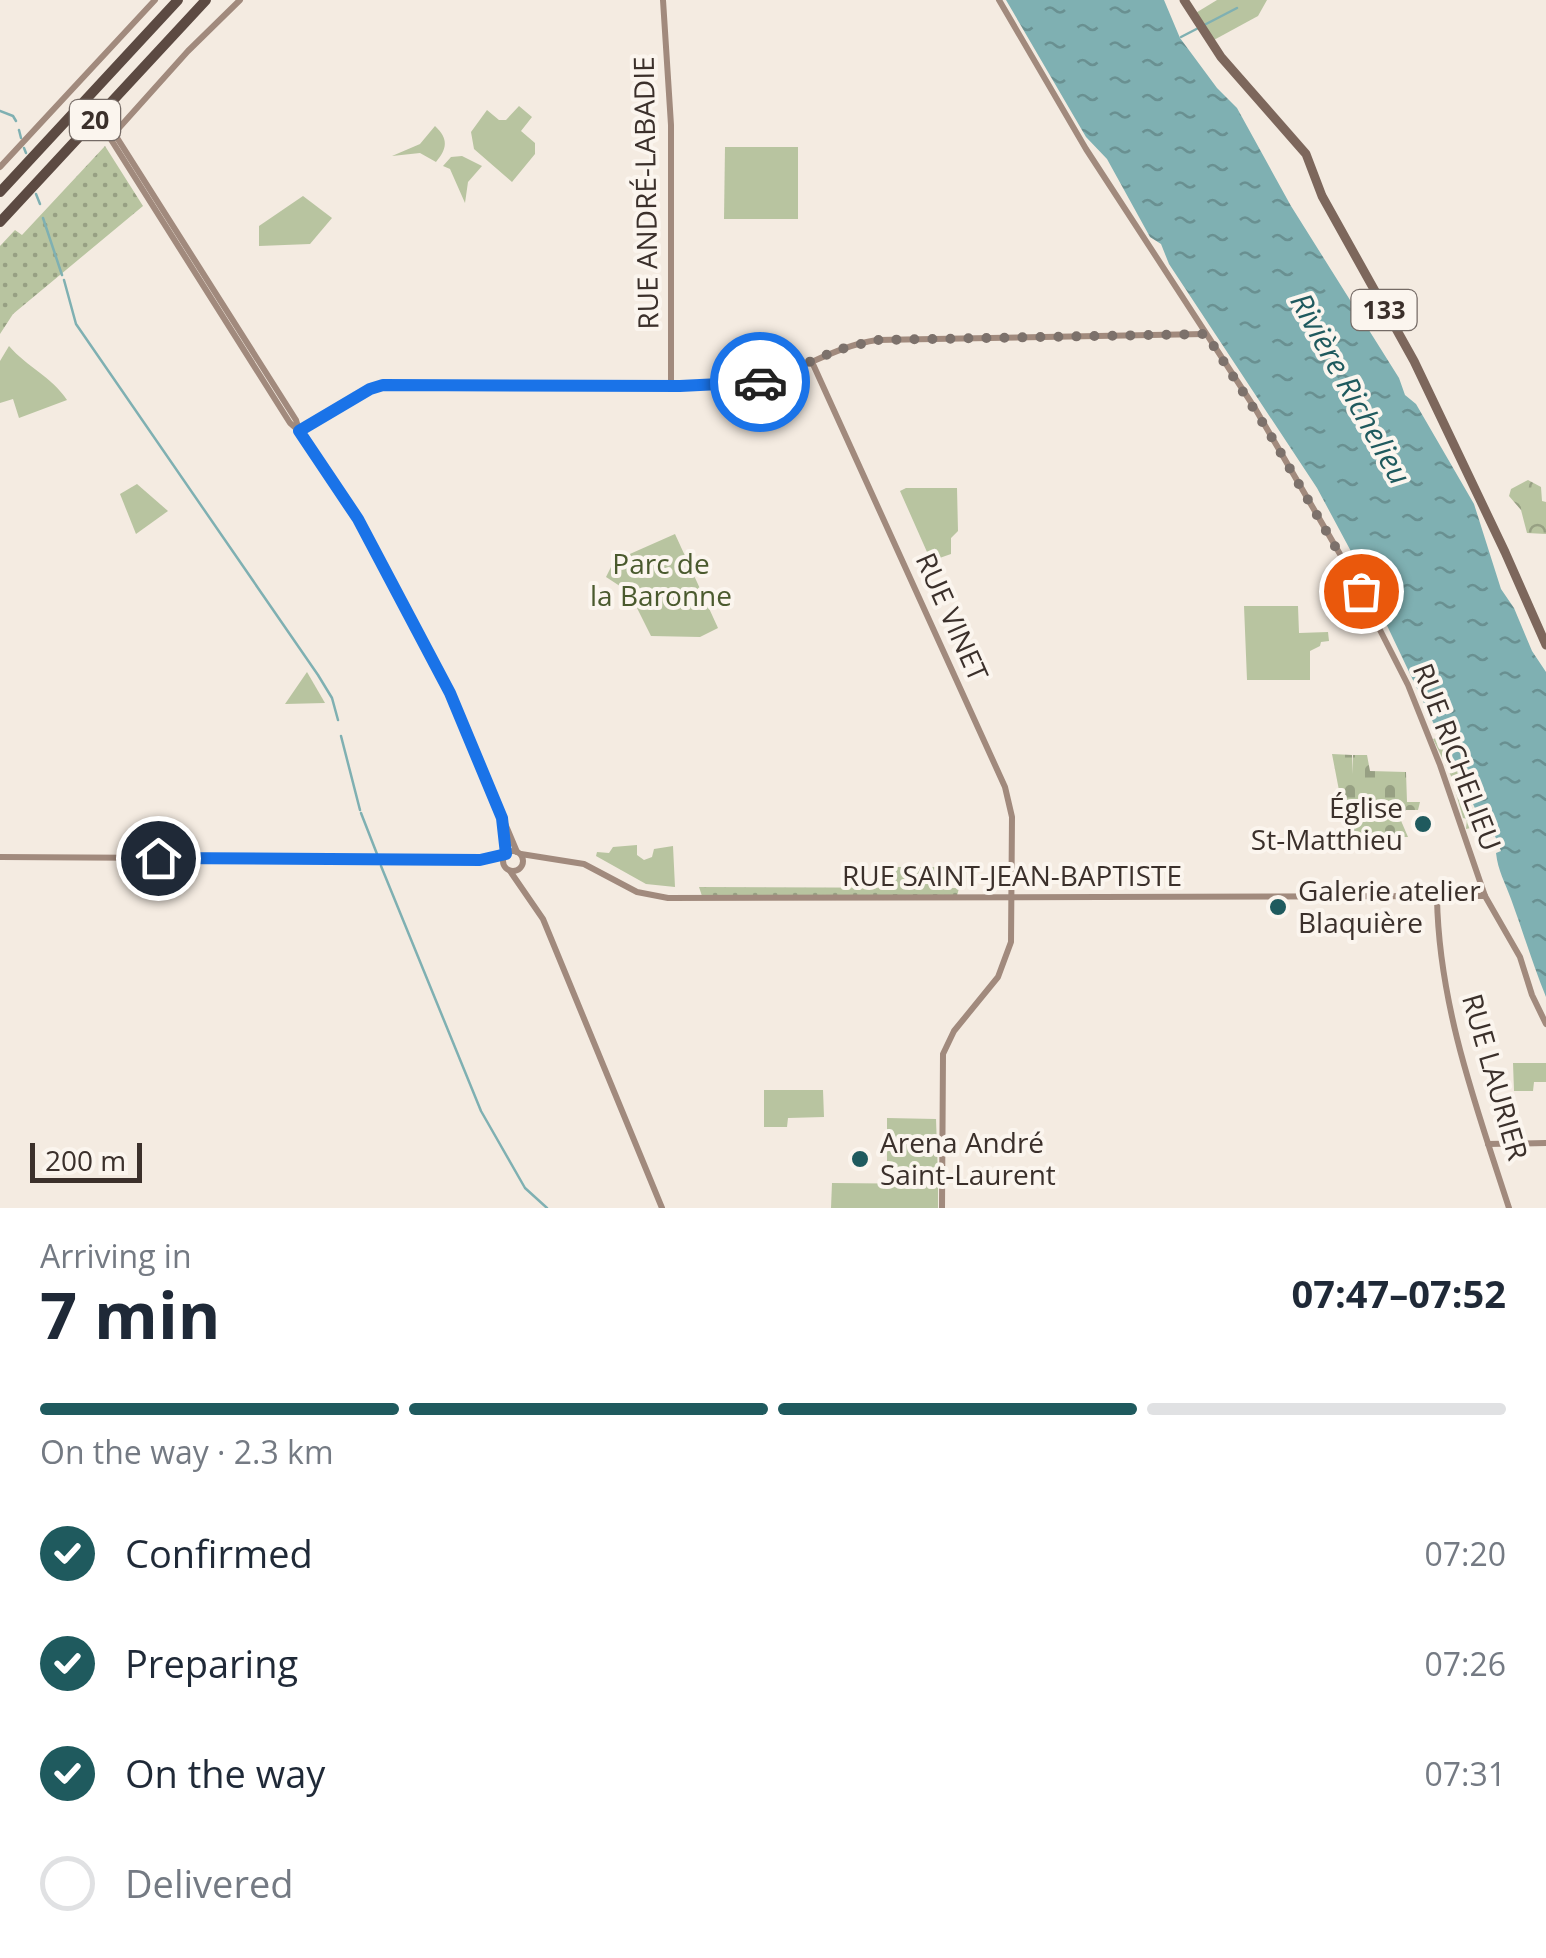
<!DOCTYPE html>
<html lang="en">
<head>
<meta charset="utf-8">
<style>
	:root { --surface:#fff; --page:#f6f6f7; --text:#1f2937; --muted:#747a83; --line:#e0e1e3; --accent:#1f5a5e }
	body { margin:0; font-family:"Open Sans",sans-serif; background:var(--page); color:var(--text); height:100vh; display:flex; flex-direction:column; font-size:38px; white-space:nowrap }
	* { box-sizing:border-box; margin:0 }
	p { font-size:32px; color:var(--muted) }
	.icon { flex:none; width:55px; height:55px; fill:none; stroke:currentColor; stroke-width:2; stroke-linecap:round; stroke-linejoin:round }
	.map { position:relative; height:1208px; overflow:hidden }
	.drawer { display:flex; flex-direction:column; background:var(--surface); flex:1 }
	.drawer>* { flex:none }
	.scale { position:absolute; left:30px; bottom:25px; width:112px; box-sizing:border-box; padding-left:10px; border:5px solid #3b302b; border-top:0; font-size:28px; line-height:35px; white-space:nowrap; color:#3b302b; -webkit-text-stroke:8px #fbf5ee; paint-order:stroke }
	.pin { position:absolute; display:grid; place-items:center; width:85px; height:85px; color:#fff; margin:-42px; border:5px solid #fff; border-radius:50%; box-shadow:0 2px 10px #0007 }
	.courier { position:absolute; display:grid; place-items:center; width:100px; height:100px; margin:-50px; border:8px solid #1a73e8; border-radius:50%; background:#fff; color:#222; box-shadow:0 2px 12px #0007 }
	.overview em { font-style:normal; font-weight:700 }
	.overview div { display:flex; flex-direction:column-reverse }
	.overview { display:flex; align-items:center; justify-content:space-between; height:170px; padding:0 40px }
	h1 { font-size:65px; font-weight:700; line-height:75px }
	.bar { display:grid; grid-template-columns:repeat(4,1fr); gap:15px 10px; align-content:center; height:120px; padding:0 40px }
	.bar i { height:12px; border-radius:8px; background:var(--line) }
	.bar .on { background:var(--accent) }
	.bar p { grid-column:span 4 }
	ol { padding:0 40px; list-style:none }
	li { display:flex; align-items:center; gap:30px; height:110px }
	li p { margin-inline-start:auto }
	li .icon { padding:10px; border-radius:50%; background:var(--accent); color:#fff; stroke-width:4 }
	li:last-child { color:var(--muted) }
	li i { width:55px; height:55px; border:5px solid var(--line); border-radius:50% }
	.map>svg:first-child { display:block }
	.grass { fill:url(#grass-dots) }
	.forest { fill:url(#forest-crowns) }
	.cemetery { fill:url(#cemetery-stones) }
	.park { fill:#b8c4a0 }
	.water { fill:url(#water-ripples) }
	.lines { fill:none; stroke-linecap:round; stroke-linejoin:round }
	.stream { stroke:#7fb0b2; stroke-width:2.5 }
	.secondary { stroke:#a18a7d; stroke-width:6 }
	.primary { stroke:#7d675c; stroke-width:9 }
	.highway { stroke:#5c4a42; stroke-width:10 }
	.done { stroke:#7c716b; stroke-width:10; stroke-dasharray:0 18 }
	.route { stroke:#1a73e8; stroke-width:12 }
	.poi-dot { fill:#1f5a5e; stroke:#fbf5ee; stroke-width:4 }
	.labels { text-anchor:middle; stroke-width:8; stroke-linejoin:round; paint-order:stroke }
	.shield { fill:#fbf5ee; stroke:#756b66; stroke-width:2.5 }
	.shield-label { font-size:25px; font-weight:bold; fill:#3b302b }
	.street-label { font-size:28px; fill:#3b302b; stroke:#fbf5ee }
	.park-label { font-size:28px; fill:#4a5a2e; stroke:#fbf5ee }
	.poi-label { font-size:28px; fill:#3b302b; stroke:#fbf5ee; text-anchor:start }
	.water-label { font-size:30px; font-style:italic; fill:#1f5a5e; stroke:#fbf5ee }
</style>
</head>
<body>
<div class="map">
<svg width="1546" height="1208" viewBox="0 0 1546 1208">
	<defs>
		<pattern id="grass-dots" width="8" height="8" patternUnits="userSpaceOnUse" patternTransform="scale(2.5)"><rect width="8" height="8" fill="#b8c4a0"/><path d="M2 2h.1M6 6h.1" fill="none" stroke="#97a083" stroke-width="1.8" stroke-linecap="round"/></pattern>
		<pattern id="forest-crowns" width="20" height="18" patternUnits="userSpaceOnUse" patternTransform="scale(2.5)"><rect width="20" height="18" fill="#b8c4a0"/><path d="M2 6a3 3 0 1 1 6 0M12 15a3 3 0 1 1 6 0" fill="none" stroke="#97a083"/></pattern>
		<pattern id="cemetery-stones" width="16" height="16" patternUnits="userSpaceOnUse" patternTransform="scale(2.5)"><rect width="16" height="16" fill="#b8c4a0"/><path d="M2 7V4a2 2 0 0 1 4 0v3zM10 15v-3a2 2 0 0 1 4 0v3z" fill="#97a083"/></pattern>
		<pattern id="water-ripples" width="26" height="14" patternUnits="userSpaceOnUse" patternTransform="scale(2.5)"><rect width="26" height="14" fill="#7fb0b2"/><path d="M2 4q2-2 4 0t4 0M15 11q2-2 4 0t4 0" fill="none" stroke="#699091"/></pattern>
	</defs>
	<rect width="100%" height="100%" fill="#f4ebe1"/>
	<!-- grass -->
	<g class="grass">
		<polygon points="105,146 143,206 13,314 0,334 0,246 15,230 22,235"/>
		<polygon points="699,887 959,888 957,896 702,896"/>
	</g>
	<!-- forest -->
	<polygon class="forest" points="1528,480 1541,487 1542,501 1546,502 1546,534 1527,533 1521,510 1509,496 1511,489"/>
	<!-- cemetery -->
	<polygon class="cemetery" points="1332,754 1352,755 1353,774 1353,755 1367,755 1370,771 1406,772 1407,802 1420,802 1418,810 1406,810 1399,816 1408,837 1348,837"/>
	<!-- park -->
	<g class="park">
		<polygon points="1217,0 1267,0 1258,16 1212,41 1194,14"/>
		<polygon points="519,106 532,117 521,131 535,143 535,154 512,182 474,149 471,132 487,110 499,120 506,120"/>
		<path d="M435,126C449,139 447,149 436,162L420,153L392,156L420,144Z"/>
		<polygon points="725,147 798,147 798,219 724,219"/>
		<polygon points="462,156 482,166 468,182 465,203 450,169 443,166 451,157"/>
		<polygon points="303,196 332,218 310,244 259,246 259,226"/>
		<path d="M9,346C27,367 52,377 67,400L19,418L13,399L0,403V361Z"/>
		<polygon points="137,484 168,511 136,534 120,494"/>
		<polygon points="906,488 957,488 958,531 951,538 951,554 931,561 900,491"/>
		<polygon points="675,534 718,628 700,637 651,636 629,592 606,577 614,561"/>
		<polygon points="1244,606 1298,606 1299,633 1328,632 1329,641 1321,642 1320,646 1310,651 1310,680 1247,680"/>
		<polygon points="307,672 325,703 285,704"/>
		<polygon points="1440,737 1446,743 1451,742 1450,755 1480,826 1466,829 1467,819 1463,818 1451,776 1433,739"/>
		<polygon points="637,845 637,855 644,860 652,857 654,849 673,846 675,887 646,884 596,856 597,852 609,853 613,847"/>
		<rect x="893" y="867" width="48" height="27"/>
		<polygon points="1513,1063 1546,1063 1546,1082 1534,1082 1533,1091 1514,1091"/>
		<polygon points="764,1090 823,1090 824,1117 788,1118 787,1127 764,1127"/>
		<polygon points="887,1118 936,1119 938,1177 887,1176"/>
		<polygon points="832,1183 938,1184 938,1208 831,1208"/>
	</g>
	<!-- water -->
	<path class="water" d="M1006,0H1164L1180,38L1217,88L1237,108L1291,206L1399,378L1405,395L1416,404L1474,504L1501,589L1514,608L1532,651L1546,672V997C1533,965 1523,932 1511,899C1505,882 1498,871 1496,853L1501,851L1495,836L1489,838L1450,755L1452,742L1446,743L1440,737L1363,575L1368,573L1367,569L1361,570L1317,488L1169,264L1161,244L1150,237L1107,159L1086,137Z"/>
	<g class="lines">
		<!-- stream -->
		<g class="stream">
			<polyline points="1181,37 1237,8"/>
			<polyline points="0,111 13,116 16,121"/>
			<polyline points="19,130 21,138"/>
			<polyline points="24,148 26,153"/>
			<polyline points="36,194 40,204"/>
			<polyline points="43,218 62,275"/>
			<polyline points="64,280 76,324 318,675 332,698 338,720"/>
			<polyline points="341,736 360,810"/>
			<polyline points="361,813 377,854"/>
			<polyline points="381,866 481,1111 525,1188 547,1208"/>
		</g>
		<!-- secondary -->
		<g class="secondary">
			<polyline points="240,0 188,51 110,138 290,423 306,437 373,545 453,699 517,852"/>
			<polyline points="663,0 671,125 671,386"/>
			<polyline points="999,0 1086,149 1256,410 1351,573 1408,685 1440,765 1485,896 1520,957 1532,995 1546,1024"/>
			<polyline points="114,133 296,420 299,430"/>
			<polyline points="0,167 155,0"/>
			<polyline points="812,362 1005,787 1012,817 1011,942 998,977 954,1031 943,1054 942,1208"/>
			<path d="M300,430L370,389L383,385H737C788,381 828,347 877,340L1205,334"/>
			<circle cx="513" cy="861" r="10"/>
			<polyline points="521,854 584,864 637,892 668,898 1485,896"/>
			<polyline points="0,857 480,860 505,855"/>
			<polyline points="510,871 543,919 662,1208"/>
			<path d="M1437,898C1439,1006 1476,1106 1509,1208"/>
			<polyline points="1488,1144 1546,1143"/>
		</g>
		<!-- primary -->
		<polyline class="primary" points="1184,0 1221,57 1306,154 1322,196 1414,361 1505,552 1546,645"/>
		<!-- highway -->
		<g class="highway">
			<polyline points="0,192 178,0"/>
			<polyline points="0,222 206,0"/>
		</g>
	</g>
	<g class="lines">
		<!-- done -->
		<polyline class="done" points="760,382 841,349 877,340 1206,334 1268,431 1361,591"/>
		<!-- route -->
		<polyline class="route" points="158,858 480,860 506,854 502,818 450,693 358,519 299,431 370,389 383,385 680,386 760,382"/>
	</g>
	<!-- markers -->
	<g class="poi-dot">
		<circle cx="1423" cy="824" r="10"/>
		<circle cx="1278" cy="907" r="10"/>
		<circle cx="860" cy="1159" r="10"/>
	</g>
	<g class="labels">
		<!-- shield labels -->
		<g class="shield">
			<rect x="70" y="100" width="50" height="40" rx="8"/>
			<rect x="1351.5" y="290" width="65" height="40" rx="8"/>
		</g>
		<g class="shield-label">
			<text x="95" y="129">20</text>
			<text x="1384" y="319">133</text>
		</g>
		<!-- street labels -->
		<g class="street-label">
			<text transform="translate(646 193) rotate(-91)" y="10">RUE ANDRÉ-LABADIE</text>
			<text transform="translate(952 617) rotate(66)" y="10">RUE VINET</text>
			<text transform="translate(1457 757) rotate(69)" y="10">RUE RICHELIEU</text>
			<text x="1012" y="886">RUE SAINT-JEAN-BAPTISTE</text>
			<text transform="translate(1495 1077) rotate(74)" y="10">RUE LAURIER</text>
		</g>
		<!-- park labels -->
		<g class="park-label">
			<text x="661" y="574">Parc de<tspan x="661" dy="32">la Baronne</tspan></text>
		</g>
		<!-- poi labels -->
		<g class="poi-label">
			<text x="1403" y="818" text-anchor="end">Église<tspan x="1403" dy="32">St-Matthieu</tspan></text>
			<text x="1298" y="901">Galerie atelier<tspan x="1298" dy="32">Blaquière</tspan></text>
			<text x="880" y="1153">Arena André<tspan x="880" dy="32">Saint-Laurent</tspan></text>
		</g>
		<!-- water labels -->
		<g class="water-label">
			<text transform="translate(1350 389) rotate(61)" y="10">Rivière Richelieu</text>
		</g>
	</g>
</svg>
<div class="scale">200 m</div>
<div class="pin" style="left:1361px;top:591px;background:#ea580c"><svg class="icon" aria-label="bag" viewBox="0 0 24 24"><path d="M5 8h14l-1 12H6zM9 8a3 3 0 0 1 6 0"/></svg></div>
<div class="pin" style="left:158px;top:858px;background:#1f2937"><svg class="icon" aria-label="home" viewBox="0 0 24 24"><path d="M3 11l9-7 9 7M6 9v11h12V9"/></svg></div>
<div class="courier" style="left:760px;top:382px"><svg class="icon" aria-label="car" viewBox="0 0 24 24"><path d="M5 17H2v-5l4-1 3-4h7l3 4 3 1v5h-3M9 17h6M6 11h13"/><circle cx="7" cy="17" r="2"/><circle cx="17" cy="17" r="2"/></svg></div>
</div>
<section class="drawer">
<div class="overview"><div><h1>7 min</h1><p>Arriving in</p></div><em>07:47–07:52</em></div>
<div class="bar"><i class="on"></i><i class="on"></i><i class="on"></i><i></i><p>On the way · 2.3 km</p></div>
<ol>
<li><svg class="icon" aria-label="check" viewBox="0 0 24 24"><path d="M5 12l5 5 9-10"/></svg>Confirmed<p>07:20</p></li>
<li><svg class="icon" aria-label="check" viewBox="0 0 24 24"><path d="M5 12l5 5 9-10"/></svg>Preparing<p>07:26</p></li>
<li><svg class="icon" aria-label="check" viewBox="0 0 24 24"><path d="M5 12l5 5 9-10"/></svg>On the way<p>07:31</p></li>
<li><i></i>Delivered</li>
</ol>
</section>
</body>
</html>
